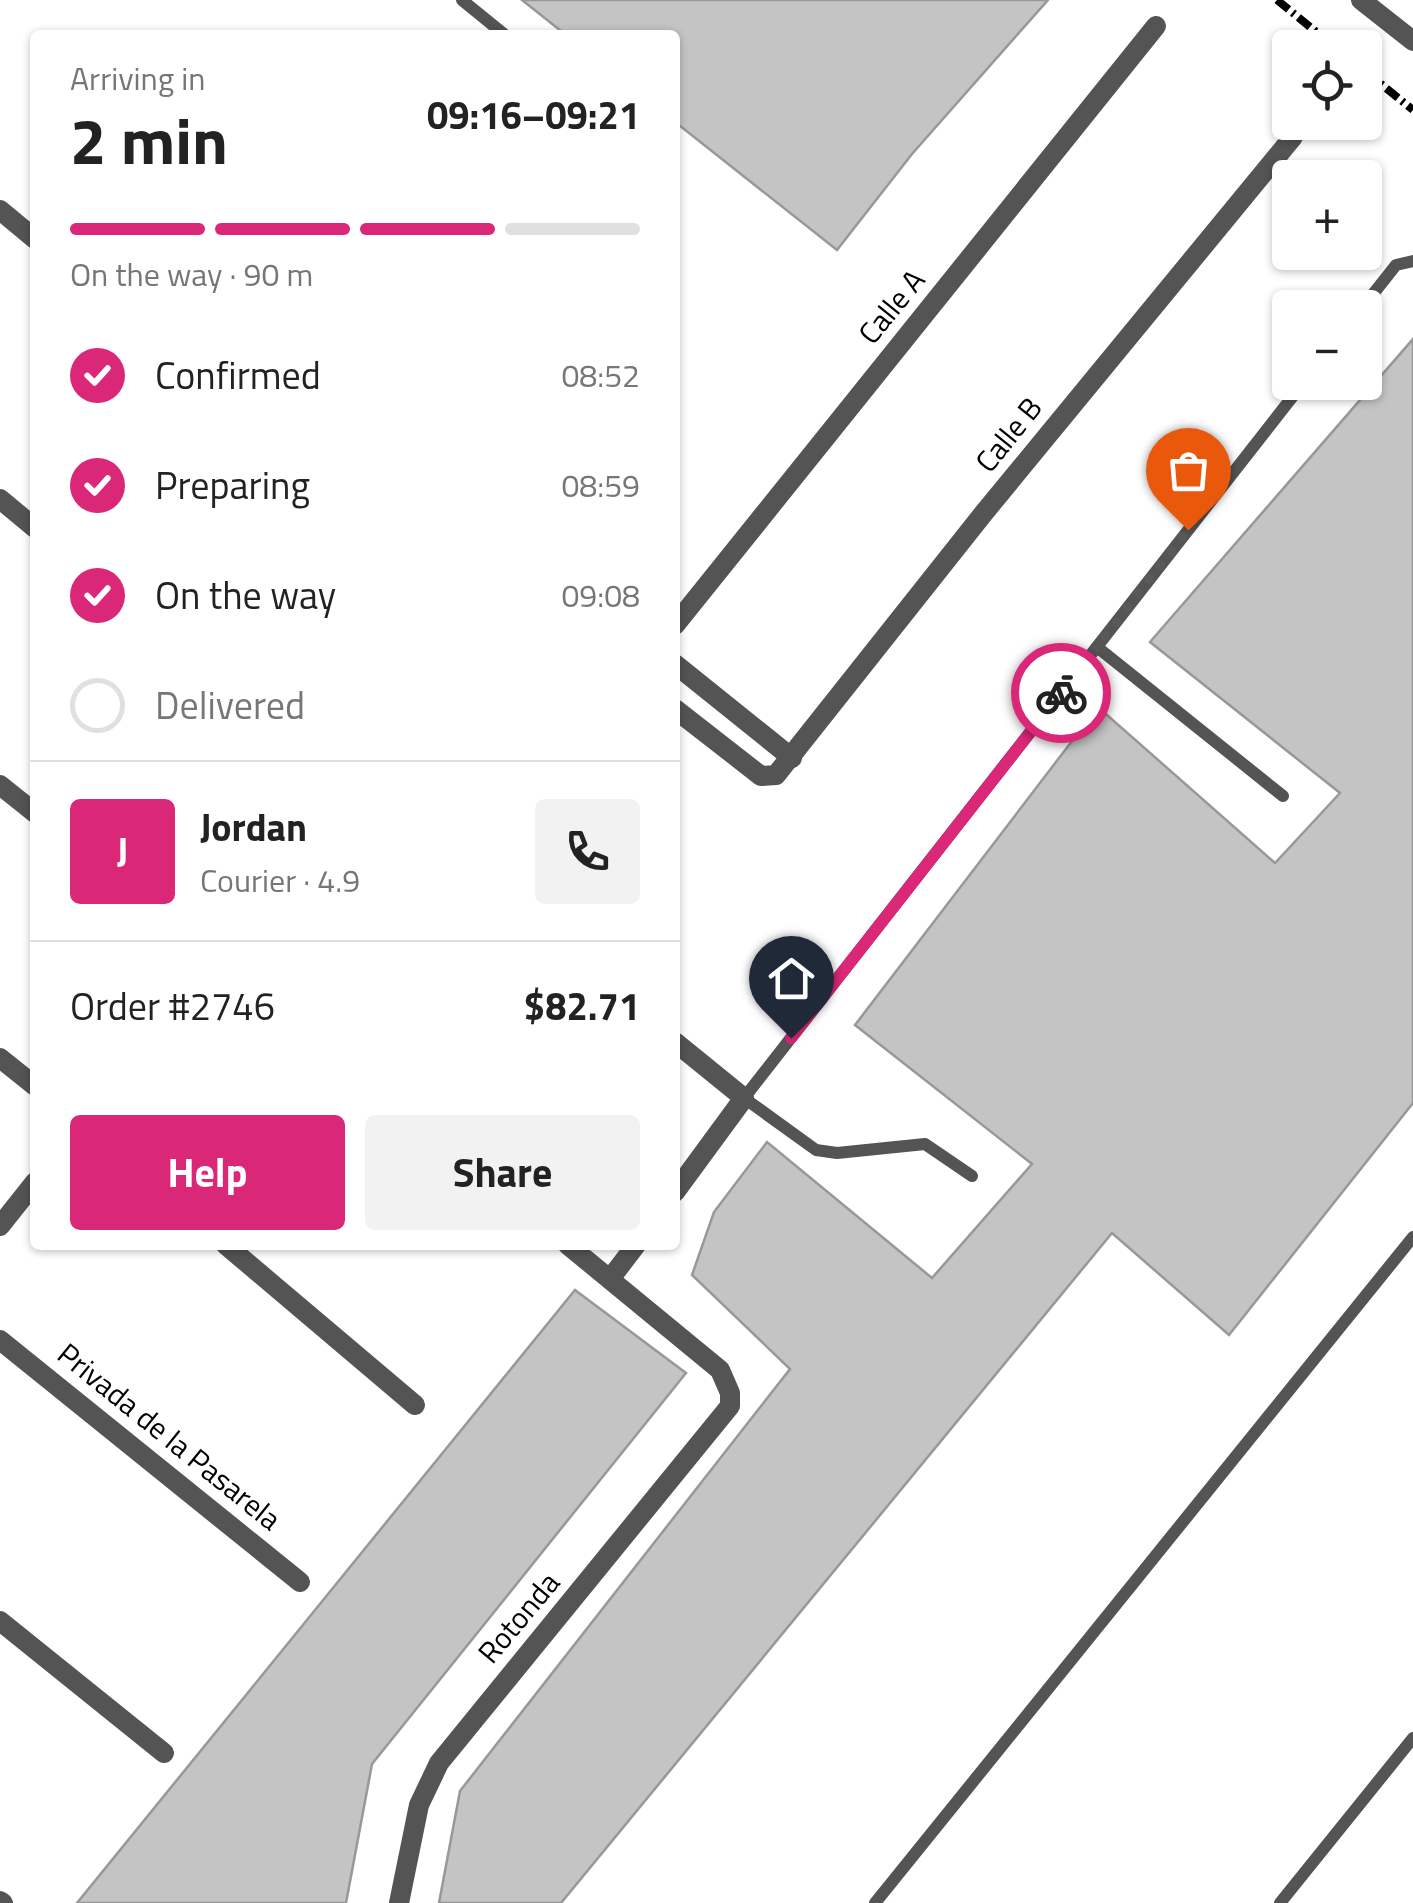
<!DOCTYPE html>
<html lang="en">
<head>
<meta charset="utf-8">
<style>
	:root { --surface:#fff; --page:#f2f2f2; --text:#222; --muted:#767676; --line:#e0e0e0; --accent:#db2777 }
	body { margin:0; font-family:"Titillium Web",sans-serif; background:var(--page); color:var(--text); height:100vh; display:flex; flex-direction:column; font-size:38px; white-space:nowrap }
	* { box-sizing:border-box; margin:0 }
	p { font-size:32px; color:var(--muted) }
	.icon { flex:none; width:55px; height:55px; fill:none; stroke:currentColor; stroke-width:2; stroke-linecap:round; stroke-linejoin:round }
	.map { position:relative; flex:1; overflow:hidden }
	.panel { position:absolute; left:30px; top:30px; width:650px; height:1220px; display:flex; flex-direction:column; background:var(--surface); border-radius:10px; box-shadow:0 2px 8px #0004 }
	.panel>* { flex:none }
	.fabs { position:absolute; left:1272px; top:30px; display:grid; gap:20px }
	.fabs a { display:grid; place-items:center; width:110px; height:110px; border-radius:10px; background:var(--surface); box-shadow:0 2px 8px #0004; font-size:50px }
	.pin { position:absolute; display:grid; place-items:center; width:85px; height:85px; color:#fff; margin:-102px -42px; border-radius:50% 50% 50% 0; rotate:-45deg; box-shadow:0 0 10px #0007 }
	.pin .icon { rotate:45deg }
	.courier { position:absolute; display:grid; place-items:center; width:100px; height:100px; margin:-50px; border:8px solid #db2777; border-radius:50%; background:#fff; color:#222; box-shadow:0 2px 12px #0007 }
	.headline em { font-style:normal; font-weight:700 }
	.headline div { display:flex; flex-direction:column-reverse }
	.headline { display:flex; align-items:center; justify-content:space-between; height:170px; padding:0 40px }
	h1 { font-size:65px; font-weight:700; line-height:75px }
	.bar { display:grid; grid-template-columns:repeat(4,1fr); gap:15px 10px; align-content:center; height:120px; padding:0 40px }
	.bar i { height:12px; border-radius:8px; background:var(--line) }
	.bar .active { background:var(--accent) }
	.bar p { grid-column:span 4 }
	.line { display:flex; align-items:center; gap:25px; padding:0 40px; border-top:2px solid var(--line) }
	.line div { flex:1 }
	.round { display:grid; place-items:center; flex:none; width:105px; height:105px; border-radius:10px; background:var(--page) }
	ol { padding:0 40px; list-style:none }
	li { display:flex; align-items:center; gap:30px; height:110px }
	li p { margin-inline-start:auto }
	li .icon { padding:10px; border-radius:50%; background:var(--accent); color:#fff; stroke-width:4 }
	li:last-child { color:var(--muted) }
	li i { width:55px; height:55px; border:5px solid var(--line); border-radius:50% }
	.primary-button { display:flex; gap:20px; margin-top:auto; padding:20px 40px }
	.primary-button a { flex:1; height:115px; border-radius:10px; background:var(--accent); color:#fff; font-size:40px; font-weight:700; line-height:115px; text-align:center }
	.primary-button a+a { background:var(--page); color:var(--text) }
	.map>svg:first-child { display:block }
	.building { fill:#c4c4c4; stroke:#989898; stroke-width:2.5 }
	.lines { fill:none; stroke-linecap:round; stroke-linejoin:round }
	.service { stroke:#545454; stroke-width:12 }
	.minor { stroke:#545454; stroke-width:20 }
	.rail { stroke:#000; stroke-width:8; stroke-dasharray:15 5 2.5 5; stroke-linecap:butt }
	.done { stroke:#595959; stroke-width:10; stroke-dasharray:0 18 }
	.route { stroke:#db2777; stroke-width:12 }
	.labels { text-anchor:middle; stroke-width:9; stroke-linejoin:round; paint-order:stroke }
	.street-label { font-size:30px; fill:#000; stroke:#fff }
</style>
</head>
<body>
<div class="map">
<svg width="1413" height="1903" viewBox="0 0 1413 1903">
	<rect width="100%" height="100%" fill="#fff"/>
	<!-- building -->
	<g class="building">
		<polygon points="522,0 1048,0 912,154 837,250 675,122 675,35 566,35"/>
		<polygon points="1413,339 1413,1103 1229,1335 1112,1233 561,1903 439,1903 460,1791 790,1369 692,1275 714,1212 767,1142 932,1278 1032,1164 855,1025 1098,707 1275,863 1340,793 1150,642"/>
		<polygon points="575,1290 686,1373 372,1764 346,1903 77,1903"/>
	</g>
	<g class="lines">
		<!-- service -->
		<g class="service">
			<polyline points="462,0 505,35"/>
			<polyline points="1362,308 1396,265 1413,261"/>
			<polyline points="1097,647 1283,796"/>
			<polyline points="972,1176 925,1144 837,1153 816,1150 744,1098 1304,382"/>
			<polyline points="875,1903 1413,1237"/>
			<polyline points="1280,1903 1413,1738"/>
		</g>
		<!-- minor -->
		<g class="minor">
			<polyline points="1361,0 1413,41"/>
			<polyline points="0,210 35,239"/>
			<polyline points="0,499 35,528"/>
			<polyline points="675,625 1156,26"/>
			<polyline points="675,664 792,758"/>
			<polyline points="675,709 761,776 776,775 983,514 1293,137"/>
			<polyline points="0,785 35,813"/>
			<polyline points="675,1042 744,1098 675,1192"/>
			<polyline points="0,1058 35,1086"/>
			<polyline points="0,1226 35,1182"/>
			<polyline points="226,1245 415,1405"/>
			<polyline points="610,1279 636,1245"/>
			<polyline points="0,1340 300,1582"/>
			<polyline points="0,1621 164,1753"/>
			<polyline points="0,1901 3,1903"/>
			<polyline points="399,1903 419,1805 439,1763 730,1406 730,1393 720,1370 568,1245"/>
		</g>
		<!-- rail -->
		<g class="rail">
			<polyline points="1277,0 1336,48"/>
			<polyline points="1365,71 1413,110"/>
		</g>
	</g>
	<g class="lines">
		<!-- done -->
		<polyline class="done" points="1061,693 1188,530"/>
		<!-- route -->
		<polyline class="route" points="791,1038 1061,693"/>
	</g>
	<g class="labels">
		<!-- street labels -->
		<g class="street-label">
			<text transform="translate(892 307) rotate(-51)" y="10">Calle A</text>
			<text transform="translate(1009 435) rotate(-51)" y="10">Calle B</text>
			<text transform="translate(169 1437) rotate(39)" y="10">Privada de la Pasarela</text>
			<text transform="translate(519 1618) rotate(-50)" y="10">Rotonda</text>
		</g>
	</g>
</svg>
<div class="fabs">
<a><svg class="icon" aria-label="locate" viewBox="0 0 24 24"><circle cx="12" cy="12" r="6"/><path d="M12 2v4M12 18v4M2 12h4M18 12h4"/></svg></a>
<a>+</a>
<a>−</a>
</div>
<div class="pin" style="left:1188px;top:530px;background:#ea580c"><svg class="icon" aria-label="bag" viewBox="0 0 24 24"><path d="M5 8h14l-1 12H6zM9 8a3 3 0 0 1 6 0"/></svg></div>
<div class="pin" style="left:791px;top:1038px;background:#1f2937"><svg class="icon" aria-label="home" viewBox="0 0 24 24"><path d="M3 11l9-7 9 7M6 9v11h12V9"/></svg></div>
<div class="courier" style="left:1061px;top:693px"><svg class="icon" aria-label="bike" viewBox="0 0 24 24"><circle cx="6" cy="16" r="4"/><circle cx="18" cy="16" r="4"/><path d="M6 16l4-8h5l3 8M10 8l3 8H6M13 5h3"/></svg></div>
<section class="panel">
<div class="headline"><div><h1>2 min</h1><p>Arriving in</p></div><em>09:16–09:21</em></div>
<div class="bar"><i class="active"></i><i class="active"></i><i class="active"></i><i></i><p>On the way · 90 m</p></div>
<ol>
<li><svg class="icon" aria-label="check" viewBox="0 0 24 24"><path d="M5 12l5 5 9-10"/></svg>Confirmed<p>08:52</p></li>
<li><svg class="icon" aria-label="check" viewBox="0 0 24 24"><path d="M5 12l5 5 9-10"/></svg>Preparing<p>08:59</p></li>
<li><svg class="icon" aria-label="check" viewBox="0 0 24 24"><path d="M5 12l5 5 9-10"/></svg>On the way<p>09:08</p></li>
<li><i></i>Delivered</li>
</ol>
<div class="line" style="height:180px"><b class="round" style="background:var(--accent);color:#fff">J</b><div><b>Jordan</b><p>Courier · 4.9</p></div><a class="round"><svg class="icon" aria-label="phone" viewBox="0 0 24 24"><path d="M5 4h4l2 5-3 2q2 4 5 5l2-3 5 2v4C11 20 4 13 5 4z"/></svg></a></div>
<div class="line" style="height:130px"><div>Order #2746</div><b>$82.71</b></div>
<div class="primary-button"><a>Help</a><a>Share</a></div>
</section>
</div>
</body>
</html>
